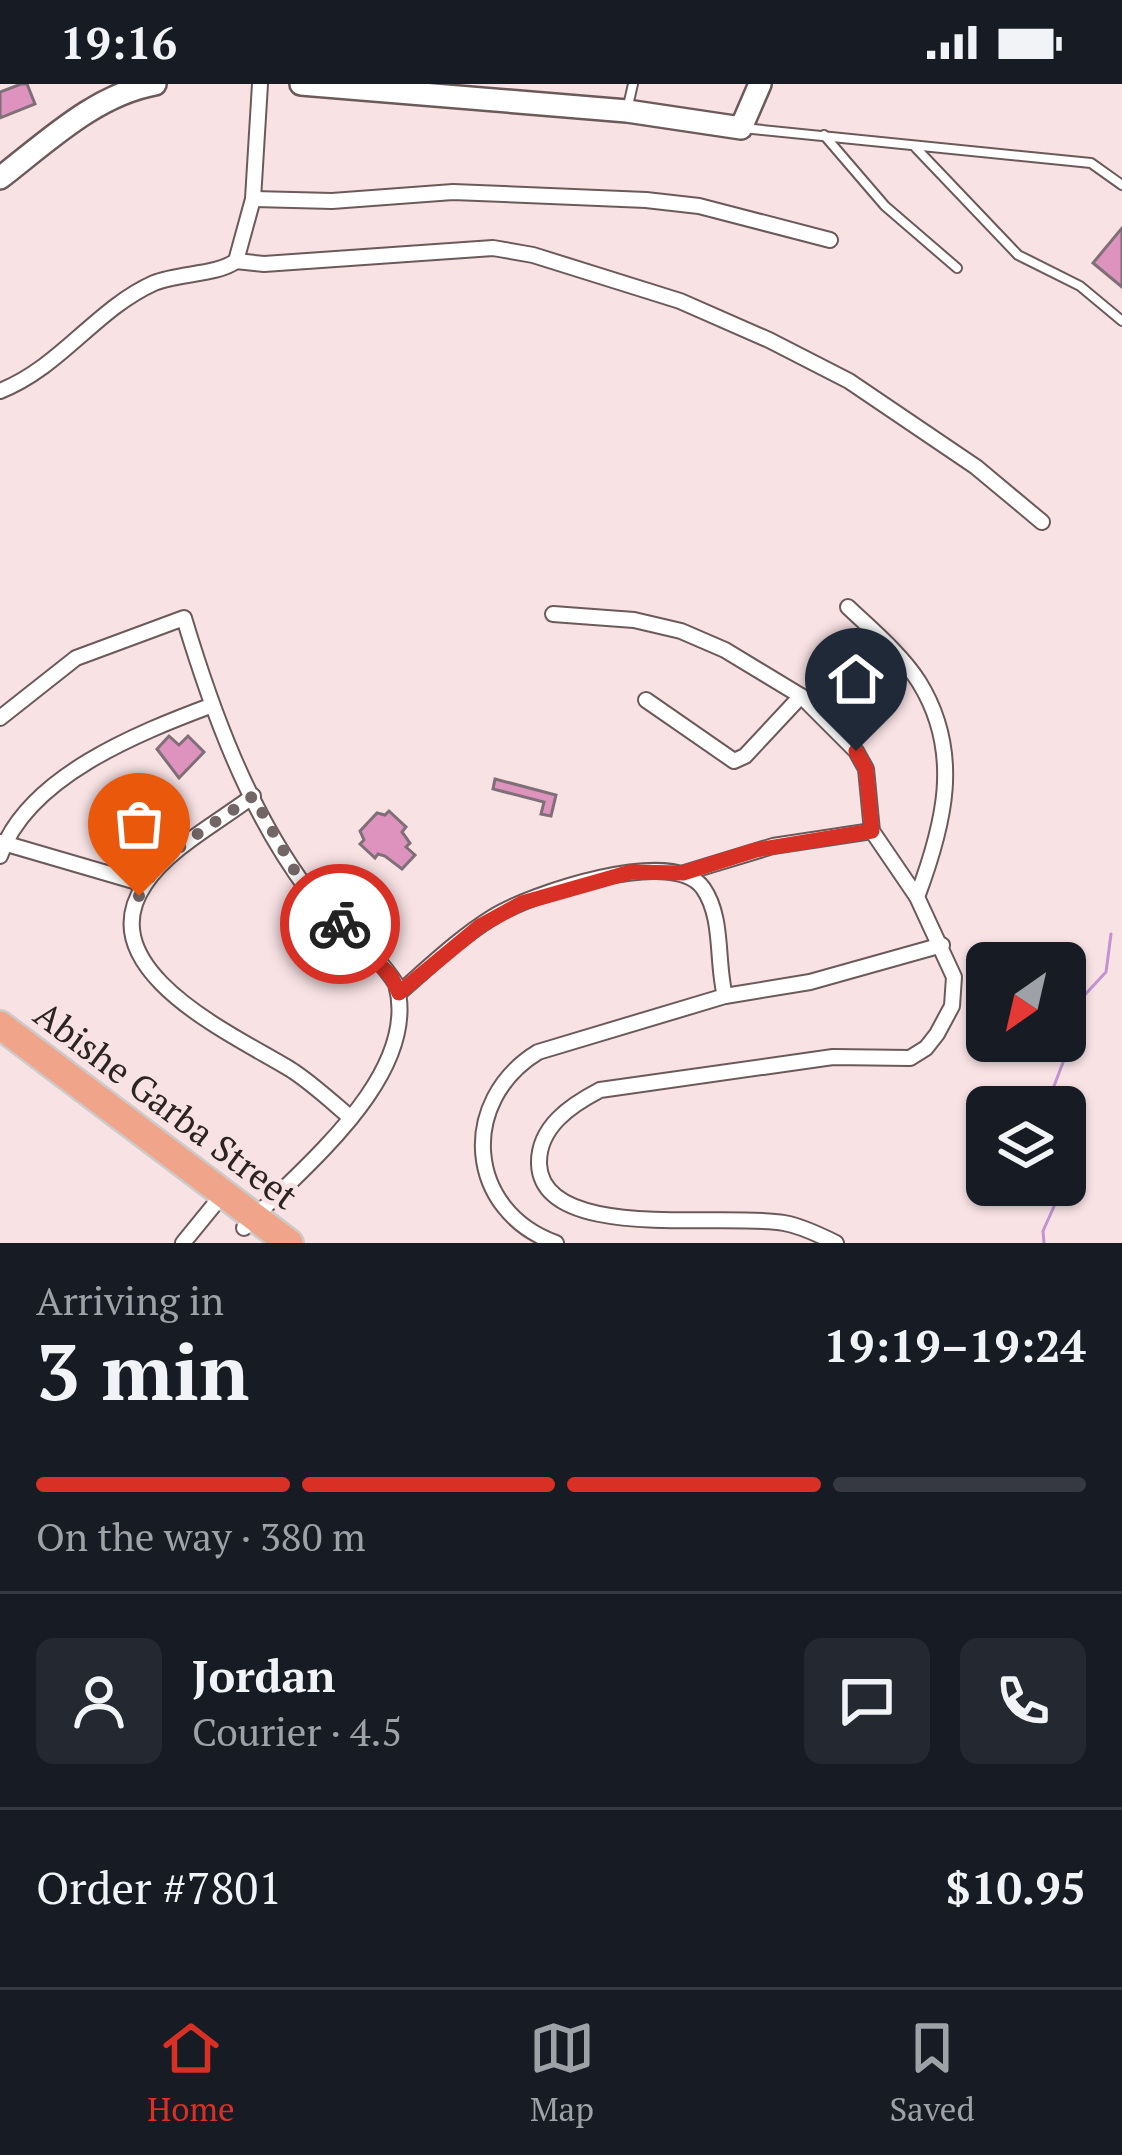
<!DOCTYPE html>
<html lang="en">
<head>
<meta charset="utf-8">
<style>
	:root { --surface:#171b24; --page:#242831; --text:#f1f3f6; --muted:#9ea1a6; --line:#363941; --accent:#d93025 }
	body { margin:0; font-family:"PT Serif",serif; background:var(--page); color:var(--text); height:100vh; display:flex; flex-direction:column; font-size:45px; white-space:nowrap }
	* { box-sizing:border-box; margin:0 }
	p { font-size:39px; color:var(--muted) }
	.icon { flex:none; width:66px; height:66px; fill:none; stroke:currentColor; stroke-width:2; stroke-linecap:round; stroke-linejoin:round }
	.map { position:relative; height:1159px; overflow:hidden }
	.drawer { display:flex; flex-direction:column; background:var(--surface); flex:1 }
	.drawer>* { flex:none }
	.needle { width:78px; rotate:214deg }
	.buttons { position:absolute; left:966px; top:858px; display:grid; gap:24px }
	.buttons a { display:grid; place-items:center; width:120px; height:120px; border-radius:18px; background:var(--surface); box-shadow:0 3px 9px #0004; font-size:60px }
	.pin { position:absolute; display:grid; place-items:center; width:102px; height:102px; color:#fff; margin:-123px -51px; border-radius:50% 50% 50% 0; rotate:-45deg; box-shadow:0 0 12px #0007 }
	.pin .icon { rotate:45deg }
	.courier { position:absolute; display:grid; place-items:center; width:120px; height:120px; margin:-60px; border:9px solid #d93025; border-radius:50%; background:#fff; color:#222; box-shadow:0 3px 15px #0007 }
	.summary em { font-style:normal; font-weight:700 }
	.summary div { display:flex; flex-direction:column-reverse }
	.summary { display:flex; align-items:center; justify-content:space-between; height:204px; padding:0 36px }
	h1 { font-size:78px; font-weight:700; line-height:90px }
	.bar { display:grid; grid-template-columns:repeat(4,1fr); gap:18px 12px; align-content:center; height:144px; padding:0 36px }
	.bar i { height:15px; border-radius:9px; background:var(--line) }
	.bar .selected { background:var(--accent) }
	.bar p { grid-column:span 4 }
	.line { display:flex; align-items:center; gap:30px; padding:0 36px; border-top:3px solid var(--line) }
	.line div { flex:1 }
	.round { display:grid; place-items:center; flex:none; width:126px; height:126px; border-radius:18px; background:var(--page) }
	.status { display:flex; justify-content:space-between; align-items:center; height:84px; padding:0 60px; background:var(--surface); direction:ltr }
	.status svg { height:33px; fill:currentColor }
	.menu { display:flex; justify-content:space-around; align-items:center; height:168px; border-top:3px solid var(--line); background:var(--surface); font-size:33px; color:var(--muted) }
	.menu a { display:grid; justify-items:center; gap:6px }
	.menu .selected { color:var(--accent) }
	.map>svg:first-child { display:block }
	.lines { fill:none; stroke-linecap:round; stroke-linejoin:round }
	.stream { stroke:#c393d2; stroke-width:3 }
	.building { fill:#dd93bd; stroke:#7f6f77; stroke-width:3 }
	.lane-casing { stroke:#6c5a5b; stroke-width:12 }
	.street-casing { stroke:#6c5a5b; stroke-width:18 }
	.secondary-casing { stroke:#6c5a5b; stroke-width:26 }
	.highway-casing { stroke:#cccaca; stroke-width:32 }
	.lane { stroke:#fff; stroke-width:8 }
	.street { stroke:#fff; stroke-width:14 }
	.secondary { stroke:#fff; stroke-width:21 }
	.highway { stroke:#f0a58a; stroke-width:27 }
	.done { stroke:#736667; stroke-width:12; stroke-dasharray:0 21.6 }
	.route { stroke:#d93025; stroke-width:15 }
	.labels { text-anchor:middle; stroke-width:10; stroke-linejoin:round; paint-order:stroke }
	.street-label { font-size:36px; fill:#2b2324; stroke:#f8e2e4 }
</style>
</head>
<body>
<div class="status"><b>19:16</b><svg viewBox="0 0 49 12"><path d="M0 12V9h3v3zM5 12V6h3v6zM10 12V3h3v9zM15 12V0h3v12zM26 1h20v11H26zM47 4h2v5h-2z"/></svg></div>
<div class="map">
<svg width="1122" height="1159" viewBox="0 0 1122 1159">
	<rect width="100%" height="100%" fill="#f8e2e4"/>
	<g class="lines">
		<!-- stream -->
		<g class="stream">
			<polyline points="1046,1023 1067,968 1067,930 1106,888 1111,850"/>
			<polyline points="1044,1159 1043,1147 1056,1118 1047,1101"/>
		</g>
	</g>
	<!-- building -->
	<g class="building">
		<polygon points="21,0 27,0 35,20 0,34 0,8"/>
		<polygon points="1122,144 1122,203 1093,179"/>
		<polygon points="169,652 179,661 188,652 204,668 179,694 157,665"/>
		<polygon points="495,695 556,711 551,732 541,730 544,718 493,705"/>
		<polygon points="389,727 406,743 402,748 410,759 406,763 415,771 402,785 385,772 378,770 375,774 360,760 364,756 360,747 377,729 385,731"/>
	</g>
	<g class="lines">
		<defs>
			<g id="lane">
				<polyline points="627,26 633,0"/>
				<polyline points="743,44 1091,79 1122,101"/>
				<polyline points="824,51 885,122 957,184"/>
				<polyline points="916,64 1018,171 1080,202 1122,237"/>
			</g>
			<g id="street">
				<polyline points="253,115 332,117 453,108 646,116 699,122 830,156"/>
				<polyline points="236,177 253,115 260,0"/>
				<path d="M0,307C61,283 96,225 154,199C178,189 217,191 236,177L264,180L493,164L533,171L680,217L769,256L849,297L976,383L1042,438"/>
				<path d="M848,523C872,546 901,570 919,598C963,669 944,741 917,813"/>
				<path d="M553,530L634,536L681,547L725,566L801,612L856,667L866,685L872,747L917,813L954,893L952,922L937,950L926,964L910,974L833,973L600,1006C571,1021 538,1043 539,1080C542,1159 723,1128 784,1139C801,1142 820,1151 836,1159"/>
				<polyline points="646,616 734,677 745,672 801,612"/>
				<path d="M0,634L76,574L184,534C212,627 248,726 307,805C333,840 373,863 396,900C422,992 299,1086 244,1144"/>
				<path d="M253,712C219,738 169,764 145,800C86,887 239,953 293,987C314,1001 332,1018 351,1034"/>
				<polyline points="0,758 144,800"/>
				<path d="M0,772C27,693 138,649 210,622"/>
				<polyline points="684,789 773,762 872,747"/>
				<path d="M399,909C429,883 459,854 493,833C529,810 673,761 703,804C724,834 716,878 725,912"/>
				<polyline points="183,1159 214,1121"/>
				<path d="M556,1159C466,1127 458,1017 538,968L725,912L810,898L942,861"/>
			</g>
			<g id="secondary">
				<polyline points="301,0 627,27 741,44 760,0"/>
				<path d="M0,94C47,58 95,11 155,0"/>
			</g>
			<polyline id="highway" points="0,941 289,1159"/>
		</defs>
		<!-- lane casing -->
		<use href="#lane" class="lane-casing"/>
		<!-- street casing -->
		<use href="#street" class="street-casing"/>
		<!-- secondary casing -->
		<use href="#secondary" class="secondary-casing"/>
		<!-- highway casing -->
		<use href="#highway" class="highway-casing"/>
		<!-- lane -->
		<use href="#lane" class="lane"/>
		<!-- street -->
		<use href="#street" class="street"/>
		<!-- secondary -->
		<use href="#secondary" class="secondary"/>
		<!-- highway -->
		<use href="#highway" class="highway"/>
	</g>
	<g class="lines">
		<!-- done -->
		<path class="done" d="M139,812C157,769 217,739 253,712L297,791L340,840"/>
		<!-- route -->
		<polyline class="route" points="340,840 391,892 399,909 480,842 522,819 631,788 683,789 756,766 872,747 866,685 856,667"/>
	</g>
	<g class="labels">
		<!-- street labels -->
		<g class="street-label">
			<text transform="translate(166 1021) rotate(37)" y="13">Abishe Garba Street</text>
		</g>
	</g>
</svg>
<div class="buttons">
<a><svg class="needle" viewBox="-14 -14 28 28"><path d="M0-13l5 13h-10z" fill="#e53935"/><path d="M0 13l5-13h-10z" fill="#9ea1a6"/></svg></a>
<a><svg class="icon" aria-label="layers" viewBox="0 0 24 24"><path d="M12 4l9 5-9 5-9-5zM3 14l9 5 9-5"/></svg></a>
</div>
<div class="pin" style="left:139px;top:812px;background:#ea580c"><svg class="icon" aria-label="bag" viewBox="0 0 24 24"><path d="M5 8h14l-1 12H6zM9 8a3 3 0 0 1 6 0"/></svg></div>
<div class="pin" style="left:856px;top:667px;background:#1f2937"><svg class="icon" aria-label="home" viewBox="0 0 24 24"><path d="M3 11l9-7 9 7M6 9v11h12V9"/></svg></div>
<div class="courier" style="left:340px;top:840px"><svg class="icon" aria-label="bike" viewBox="0 0 24 24"><circle cx="6" cy="16" r="4"/><circle cx="18" cy="16" r="4"/><path d="M6 16l4-8h5l3 8M10 8l3 8H6M13 5h3"/></svg></div>
</div>
<section class="drawer">
<div class="summary"><div><h1>3 min</h1><p>Arriving in</p></div><em>19:19–19:24</em></div>
<div class="bar"><i class="selected"></i><i class="selected"></i><i class="selected"></i><i></i><p>On the way · 380 m</p></div>
<div class="line" style="height:216px"><a class="round"><svg class="icon" aria-label="person" viewBox="0 0 24 24"><circle cx="12" cy="8" r="4"/><path d="M4 21q1-7 8-7t8 7"/></svg></a><div><b>Jordan</b><p>Courier · 4.5</p></div><a class="round"><svg class="icon" aria-label="chat" viewBox="0 0 24 24"><path d="M4 5h16v11H9l-5 4z"/></svg></a><a class="round"><svg class="icon" aria-label="phone" viewBox="0 0 24 24"><path d="M5 4h4l2 5-3 2q2 4 5 5l2-3 5 2v4C11 20 4 13 5 4z"/></svg></a></div>
<div class="line" style="height:156px"><div>Order #7801</div><b>$10.95</b></div>
</section>
<nav class="menu">
<a class="selected"><svg class="icon" aria-label="home" viewBox="0 0 24 24"><path d="M3 11l9-7 9 7M6 9v11h12V9"/></svg>Home</a>
<a><svg class="icon" aria-label="map" viewBox="0 0 24 24"><path d="M3 6l6-2 6 2 6-2v14l-6 2-6-2-6 2zM9 4v14M15 6v14"/></svg>Map</a>
<a><svg class="icon" aria-label="saved" viewBox="0 0 24 24"><path d="M7 4h10v16l-5-4-5 4z"/></svg>Saved</a>
</nav>
</body>
</html>
